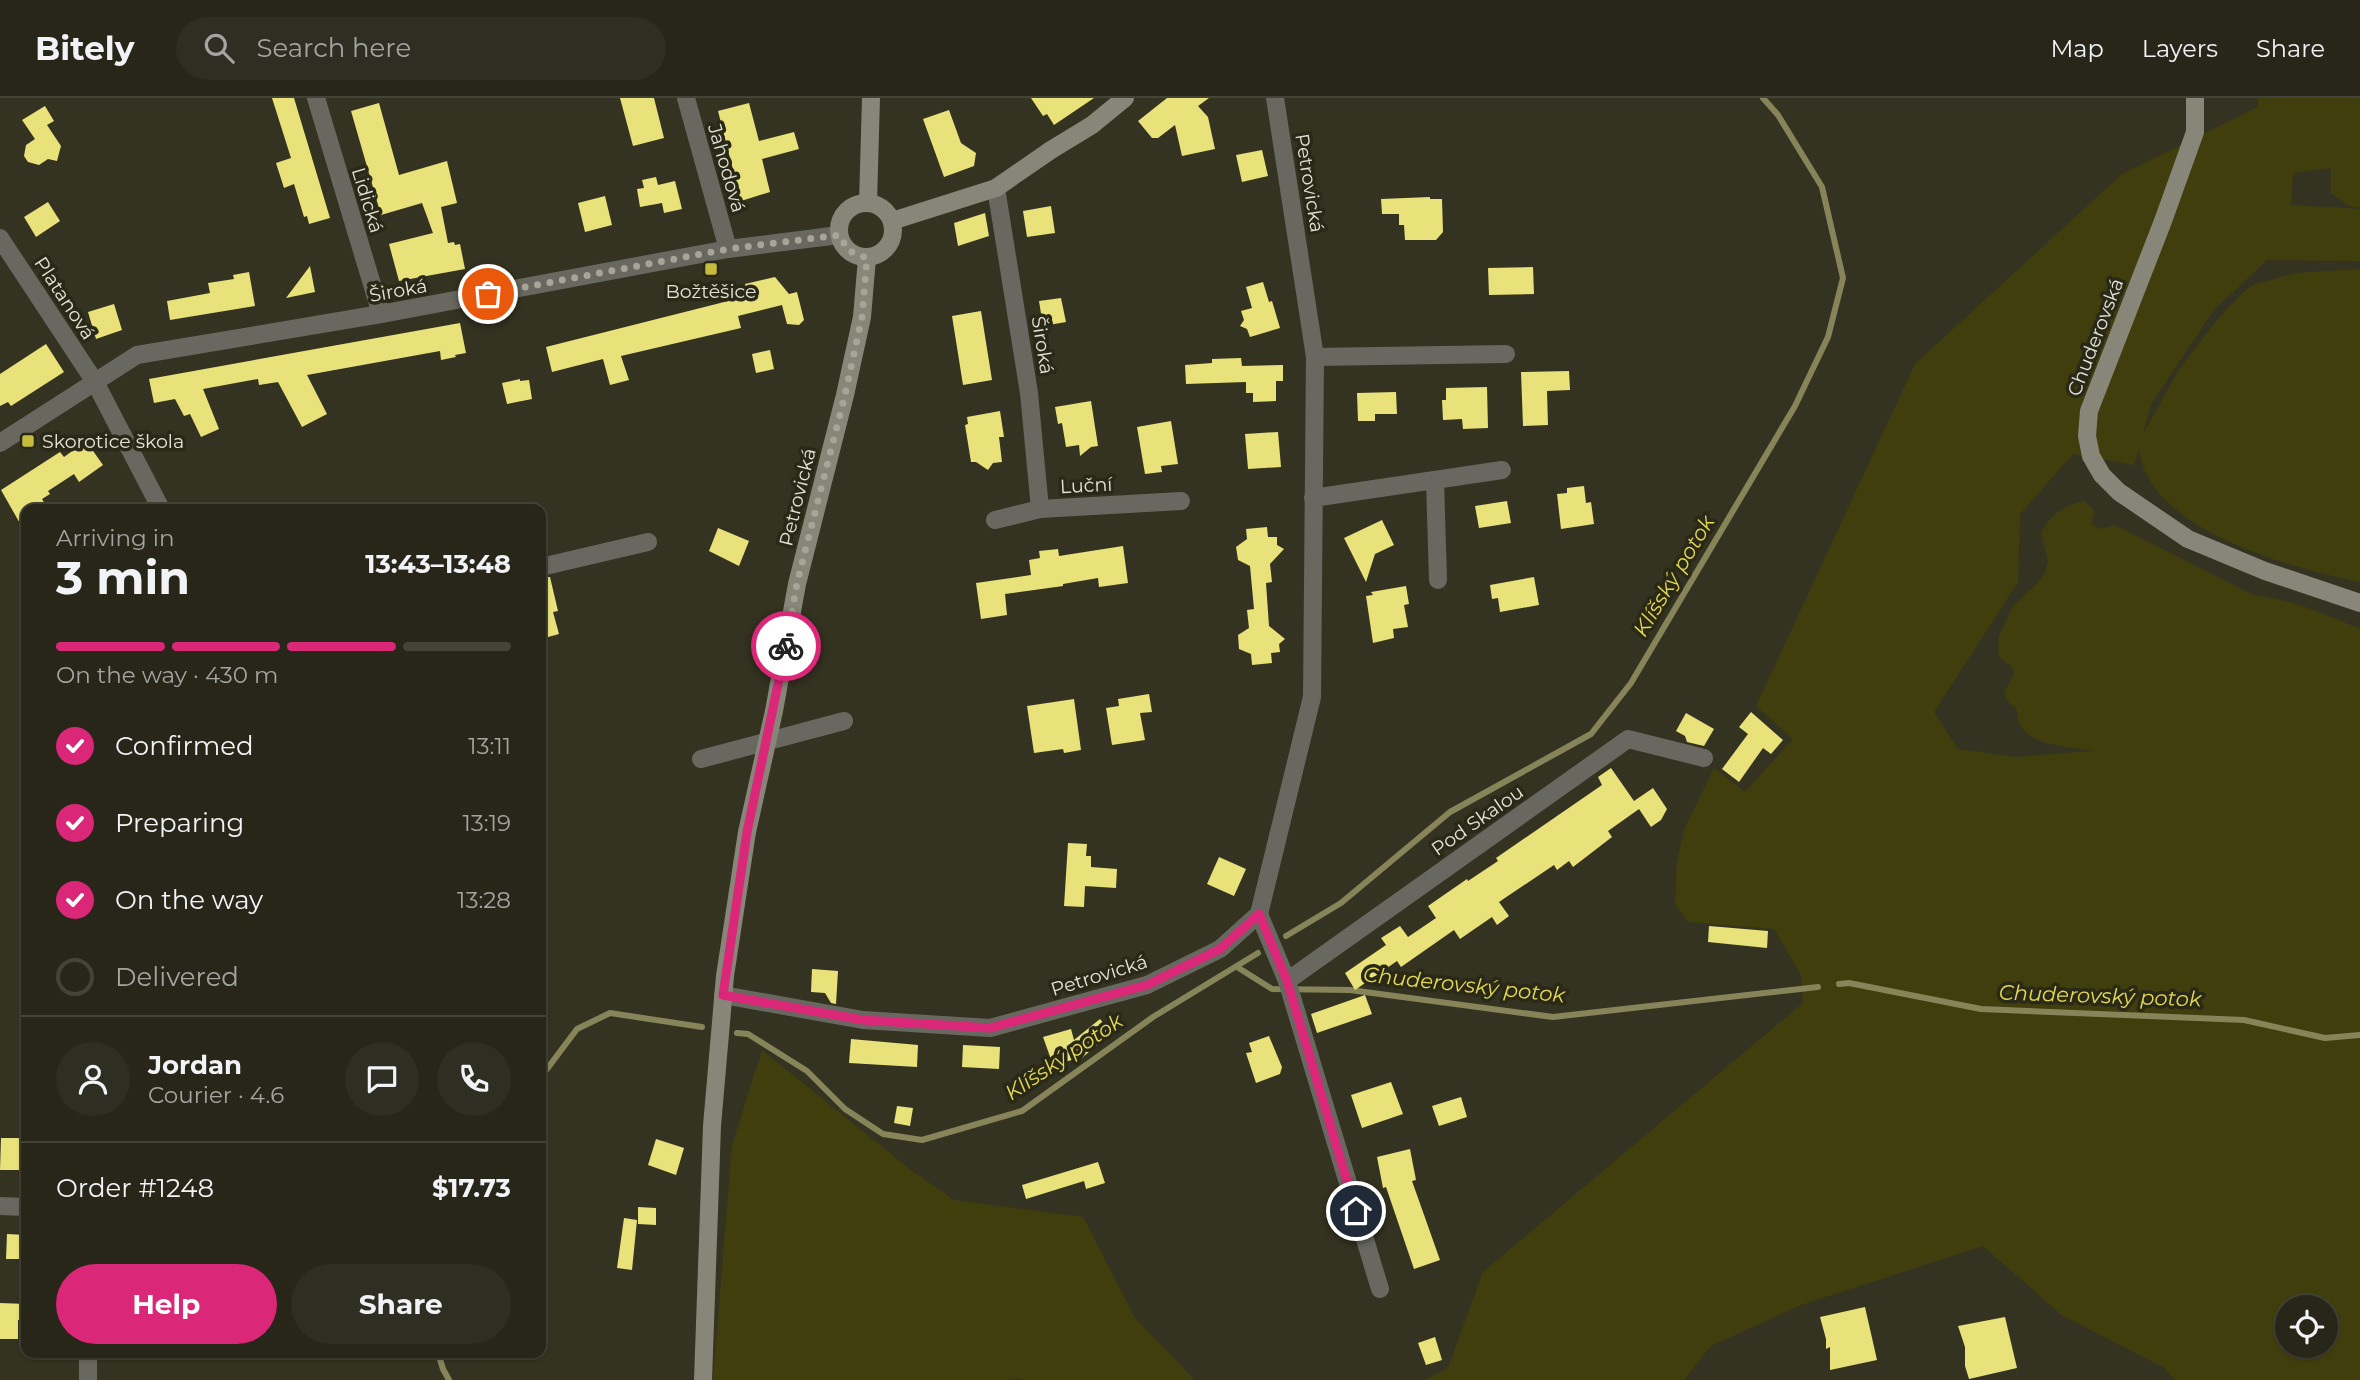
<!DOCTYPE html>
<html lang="en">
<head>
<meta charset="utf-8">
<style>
	:root { --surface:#272619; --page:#2f2e22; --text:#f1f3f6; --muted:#a4a5a2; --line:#434338; --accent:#db2777 }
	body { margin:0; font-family:Montserrat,sans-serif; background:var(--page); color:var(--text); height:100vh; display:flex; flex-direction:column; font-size:26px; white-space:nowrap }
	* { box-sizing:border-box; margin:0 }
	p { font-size:23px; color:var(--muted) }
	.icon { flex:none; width:38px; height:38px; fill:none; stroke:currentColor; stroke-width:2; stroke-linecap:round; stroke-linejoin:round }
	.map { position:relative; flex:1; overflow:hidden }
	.details { position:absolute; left:21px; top:406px; width:525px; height:854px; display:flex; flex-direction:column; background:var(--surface); border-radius:14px; box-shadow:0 2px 5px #0004,0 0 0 2px var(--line) }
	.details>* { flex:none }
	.fabs { position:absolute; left:2275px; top:1197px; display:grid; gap:14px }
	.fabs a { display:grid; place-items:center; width:63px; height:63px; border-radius:50%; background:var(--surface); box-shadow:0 2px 5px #0004,0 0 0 2px var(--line); font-size:35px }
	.pin { position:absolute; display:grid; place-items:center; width:60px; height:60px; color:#fff; margin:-30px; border:4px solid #fff; border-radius:50%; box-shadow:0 2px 7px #0007 }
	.courier { position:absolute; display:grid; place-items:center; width:70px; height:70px; margin:-35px; border:5px solid #db2777; border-radius:50%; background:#fff; color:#222; box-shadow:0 2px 9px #0007 }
	.overview em { font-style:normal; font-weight:700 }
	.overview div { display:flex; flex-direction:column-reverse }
	.overview { display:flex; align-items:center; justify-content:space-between; height:119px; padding:0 35px }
	h1 { font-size:46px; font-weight:700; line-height:52px }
	.bar { display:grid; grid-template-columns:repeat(4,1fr); gap:10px 7px; align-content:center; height:84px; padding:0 35px }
	.bar i { height:9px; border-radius:5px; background:var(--line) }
	.bar .selected { background:var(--accent) }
	.bar p { grid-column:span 4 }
	.line { display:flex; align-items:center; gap:18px; padding:0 35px; border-top:2px solid var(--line) }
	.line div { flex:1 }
	.round { display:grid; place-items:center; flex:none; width:74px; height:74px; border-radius:37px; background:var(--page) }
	ol { padding:0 35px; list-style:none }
	li { display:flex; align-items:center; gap:21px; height:77px }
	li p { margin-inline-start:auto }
	li .icon { padding:7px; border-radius:50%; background:var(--accent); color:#fff; stroke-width:4 }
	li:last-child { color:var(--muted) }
	li i { width:38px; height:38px; border:4px solid var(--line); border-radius:50% }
	.button { display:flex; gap:14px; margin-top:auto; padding:14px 35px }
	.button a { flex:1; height:80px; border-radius:42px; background:var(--accent); color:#fff; font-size:28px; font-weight:700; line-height:80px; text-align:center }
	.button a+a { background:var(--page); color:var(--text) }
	header { display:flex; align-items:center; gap:42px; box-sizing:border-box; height:98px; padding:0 35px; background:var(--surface); border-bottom:2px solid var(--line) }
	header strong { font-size:33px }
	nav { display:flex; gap:38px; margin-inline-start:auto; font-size:24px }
	.search { width:490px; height:63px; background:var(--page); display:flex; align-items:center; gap:18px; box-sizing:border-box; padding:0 24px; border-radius:38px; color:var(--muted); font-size:26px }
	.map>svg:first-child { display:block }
	.green { fill:#413e0d; fill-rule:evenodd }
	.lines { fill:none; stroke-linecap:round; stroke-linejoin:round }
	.stream { stroke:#87845a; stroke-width:6 }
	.building { fill:#e9e27a }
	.street { stroke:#686860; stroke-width:18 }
	.secondary { stroke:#878679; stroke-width:18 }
	.done { stroke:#a6a598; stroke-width:7; stroke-dasharray:0 12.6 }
	.route { stroke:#db2777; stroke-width:9 }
	.poi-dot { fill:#c5bc3d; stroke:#2a2918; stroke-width:2.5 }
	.labels { text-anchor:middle; stroke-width:7; stroke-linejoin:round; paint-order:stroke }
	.street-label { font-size:19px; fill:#e3e3d8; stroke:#2a2918 }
	.poi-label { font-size:19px; fill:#e3e3d8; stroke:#2a2918 }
	.water-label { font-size:21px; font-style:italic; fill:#e4da4e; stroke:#2a2918 }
</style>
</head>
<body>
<header>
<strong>Bitely</strong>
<div class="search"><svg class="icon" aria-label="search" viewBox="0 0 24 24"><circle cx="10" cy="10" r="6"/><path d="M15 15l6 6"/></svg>Search here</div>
<nav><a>Map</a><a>Layers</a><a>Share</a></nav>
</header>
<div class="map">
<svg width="2360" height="1282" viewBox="0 0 2360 1282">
	<rect width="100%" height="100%" fill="#343321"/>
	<!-- green -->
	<g class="green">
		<path d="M2258,0H2360V110L2349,108L2331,95V70L2293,75L2291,107L2360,111V163L2267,162L2213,213L2152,305L2142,338L2178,273L2212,228L2243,194L2255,186L2297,175L2360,171V484C2292,470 2149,433 2139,351L2134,367L2073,356L2020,416L2018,484L1934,614L1958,651L2016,659L2093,653C2066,647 2016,650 2017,611L2007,603L2004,595L2014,576L2011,568L2000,560L1998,552L1999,538L2013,508L2037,486L2045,475L2048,463L2041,435C2051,416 2065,407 2085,403L2095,414L2091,425L2100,431L2115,427L2253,497C2291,501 2325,516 2360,531V1282H2175L2163,1269L2063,1218L1983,1148L1801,1207L1711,1248L1684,1282H1425L1448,1270L1483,1174L1803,905L1801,877L1774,831L1688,824L1675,806L1677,763L1685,729L1714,670L1745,694L1793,641L1756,608L1915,266L2122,76L2258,9ZM2287,1209H2326V1248H2287Z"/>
		<polygon points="762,952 907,1069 954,1102 1083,1119 1135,1220 1195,1282 1023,1282 1019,1280 1010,1282 713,1282 732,1047"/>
	</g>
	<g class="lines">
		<!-- stream -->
		<g class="stream">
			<polyline points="1286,838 1341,805 1450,714 1591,636 1631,585 1795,308 1828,239 1843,180 1822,89 1778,17 1763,0"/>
			<polyline points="1237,869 1272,891 1350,892 1553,919 1818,889"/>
			<polyline points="1839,886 1849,885 1981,911 2244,922 2325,940 2360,937"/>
			<polyline points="737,935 748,936 807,973 845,1011 883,1036 922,1042 1022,1013 1153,919 1258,855"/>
			<polyline points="541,979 577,931 610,915 702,929"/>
			<polyline points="438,1255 443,1271 449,1282"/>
		</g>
	</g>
	<!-- building -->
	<g class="building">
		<polygon points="272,0 294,0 330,120 309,126 307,118 304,119 294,86 284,90 276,65 291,60"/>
		<polygon points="620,0 654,0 664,40 633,48"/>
		<polygon points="1031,0 1094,0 1054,27 1047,16 1043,18"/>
		<polygon points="1167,0 1209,0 1198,8 1208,19 1215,51 1182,58 1175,27 1158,40 1152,40 1138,23"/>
		<polygon points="379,5 399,77 447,63 457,105 441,109 448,145 454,144 455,147 460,146 465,171 399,183 389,146 433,135 422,105 381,117 351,13"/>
		<polygon points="749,5 759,43 794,34 799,51 762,61 770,94 741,103 718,13"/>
		<polygon points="45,8 54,23 47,27 61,48 57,63 48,61 39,67 28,64 24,58 26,47 35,41 22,22"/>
		<polygon points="949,12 961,45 976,55 974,68 944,79 923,21"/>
		<polygon points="1262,52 1268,78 1242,84 1236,57"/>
		<polygon points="656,79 658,87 675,83 682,111 664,115 662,105 640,109 637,91 644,90 642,82"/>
		<polygon points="605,98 612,127 585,134 578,105"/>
		<polygon points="1430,99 1430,101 1442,101 1443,134 1436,142 1405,142 1404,127 1399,127 1399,116 1382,116 1381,101"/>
		<polygon points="48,104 60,123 36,139 24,119"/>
		<polygon points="1051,108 1055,135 1027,139 1023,113"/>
		<polygon points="985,115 989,138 958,148 954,125"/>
		<polygon points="310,168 315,194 286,200"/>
		<polygon points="1533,169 1534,196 1489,197 1488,170"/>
		<polygon points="249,174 255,208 170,222 167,203 210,195 208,185 234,181 233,177"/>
		<polygon points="775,179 789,196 797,194 804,222 799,227 787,226 782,207 738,218 741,230 621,258 629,282 610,287 603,261 552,274 546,249 748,198 745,186"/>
		<polygon points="1263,184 1269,204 1272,203 1280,230 1250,239 1247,231 1240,228 1244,222 1241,213 1252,210 1246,189"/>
		<polygon points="1061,200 1066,224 1043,228 1039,203"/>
		<polygon points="114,206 122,232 96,241 88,214"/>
		<polygon points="981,213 992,282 963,287 952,218"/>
		<polygon points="460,225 466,255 455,257 456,259 441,262 440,253 307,277 327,316 302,329 278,284 259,287 258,281 203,291 219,331 201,339 190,316 184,318 175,301 154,305 149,281"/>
		<polygon points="46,246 64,274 11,308 8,304 0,308 0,276"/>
		<polygon points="770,252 774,271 756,275 752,256"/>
		<polygon points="1241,260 1242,268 1283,267 1283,283 1276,283 1276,303 1253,304 1253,295 1246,295 1246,284 1186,286 1185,267 1212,265 1212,261"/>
		<polygon points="1569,273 1570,292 1547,293 1548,327 1523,328 1521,274"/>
		<polygon points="520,281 520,283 529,282 532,301 507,306 502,285"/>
		<polygon points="1487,289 1488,330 1463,331 1462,321 1443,322 1442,302 1446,302 1446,290"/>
		<polygon points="1396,294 1397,316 1375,316 1375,323 1358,323 1357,295"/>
		<polygon points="1091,303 1098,348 1091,349 1080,358 1079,347 1066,349 1062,325 1058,326 1055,309"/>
		<polygon points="1000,313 1004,339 999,339 1002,364 993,365 988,372 976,364 971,364 965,327 968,326 967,319"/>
		<polygon points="1171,323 1178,366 1161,368 1162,374 1145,376 1137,329"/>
		<polygon points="1278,334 1281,369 1248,371 1245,336"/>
		<polygon points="86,343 103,367 79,384 74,376 48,393 50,396 42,401 48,411 26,411 26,436 1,392 60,354 64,359"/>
		<polygon points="1584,388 1586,405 1591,404 1594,426 1561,431 1557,396 1567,395 1567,390"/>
		<polygon points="1507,403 1511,425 1479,430 1475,408"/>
		<polygon points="1382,422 1394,447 1375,456 1366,484 1344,440"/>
		<polygon points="1267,429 1268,439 1277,439 1277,447 1284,451 1270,466 1272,484 1266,485 1269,528 1285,541 1279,546 1280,554 1271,555 1272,565 1252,567 1251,556 1239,551 1238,537 1249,530 1247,512 1254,511 1250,468 1238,462 1236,449 1247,441 1246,431"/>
		<polygon points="718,430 749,443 739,468 709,453"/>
		<polygon points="1123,448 1128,485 1099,489 1098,480 1063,486 1063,488 1005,496 1007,517 981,521 976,485 1031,477 1029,462 1040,460 1039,453 1058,451 1059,458"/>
		<polygon points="550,479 558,513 553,514 559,536 541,541 541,480"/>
		<polygon points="1534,479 1539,507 1500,514 1498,500 1492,501 1490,487"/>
		<polygon points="1406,488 1409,506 1404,507 1408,529 1393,531 1394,540 1373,545 1366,498 1373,497 1371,494"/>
		<polygon points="1149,596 1152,614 1140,615 1145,642 1112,647 1106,610 1119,608 1118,601"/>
		<polygon points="1074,601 1081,652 1064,655 1063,651 1034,655 1027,608"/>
		<polygon points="1751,614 1783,642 1771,656 1763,650 1739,684 1722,671 1748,636 1739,629"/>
		<polygon points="1686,615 1714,631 1704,648 1687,644 1685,638 1676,633"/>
		<polygon points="1611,670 1634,703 1653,690 1667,711 1661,722 1651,729 1639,711 1608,733 1612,739 1573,769 1569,763 1557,772 1554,767 1499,804 1509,818 1497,827 1492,819 1460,841 1454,832 1401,869 1397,863 1355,892 1345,875 1386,847 1381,840 1400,828 1408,839 1436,820 1428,808 1467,781 1468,783 1498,763 1496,760 1602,687 1598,679"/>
		<polygon points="1068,745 1087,746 1086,758 1091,758 1091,769 1117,771 1116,790 1085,788 1084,809 1064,808"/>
		<polygon points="1219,759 1246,771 1234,798 1207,786"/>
		<polygon points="1709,828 1768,833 1767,850 1708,844"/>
		<polygon points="812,871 838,873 836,906 831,905 825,895 811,894"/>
		<polygon points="1365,897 1372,916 1317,935 1311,916"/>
		<polygon points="1100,921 1111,935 1083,959 1053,967 1043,939 1071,931 1074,942"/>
		<polygon points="1269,938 1282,969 1280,976 1256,985 1246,955 1252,954 1249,945"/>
		<polygon points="851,941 918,947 917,969 849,965"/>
		<polygon points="963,947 1000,949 999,971 962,969"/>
		<polygon points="1391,984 1403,1016 1362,1030 1351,997"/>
		<polygon points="1461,999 1467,1019 1439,1028 1432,1008"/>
		<polygon points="897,1008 913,1010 910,1028 894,1025"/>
		<polygon points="1,1040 26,1040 26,1072 0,1072"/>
		<polygon points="656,1041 684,1050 676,1077 648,1067"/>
		<polygon points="1410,1051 1416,1082 1412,1083 1440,1162 1414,1171 1386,1089 1383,1090 1377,1059"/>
		<polygon points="1098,1064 1105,1085 1086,1091 1084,1083 1026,1101 1022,1087"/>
		<polygon points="638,1109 656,1110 656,1127 638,1126"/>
		<polygon points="624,1120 637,1122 632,1172 617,1170"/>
		<polygon points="7,1136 26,1137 26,1161 6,1161"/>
		<polygon points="0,1205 26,1206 26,1223 18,1222 18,1241 0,1241"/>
		<polygon points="1865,1209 1877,1262 1830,1272 1830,1249 1826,1251 1826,1241 1820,1219"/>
		<polygon points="2005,1219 2017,1270 1969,1281 1965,1268 1965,1249 1958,1228"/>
		<polygon points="1435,1239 1442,1262 1426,1267 1418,1245"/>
	</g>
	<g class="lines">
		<!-- street -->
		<g class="street">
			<polyline points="316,0 381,216"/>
			<polyline points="686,0 728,151"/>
			<polyline points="996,90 1029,295 1040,411"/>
			<polyline points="0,140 95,284 161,411"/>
			<polyline points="1315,259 1506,256"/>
			<polyline points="0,345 137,257 381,216 728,151 839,137"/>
			<polyline points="1435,382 1438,482"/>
			<polyline points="1313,400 1502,372"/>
			<polyline points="995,422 1040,411 1181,403"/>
			<polyline points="541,469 648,444"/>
			<polyline points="701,661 844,623"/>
			<polyline points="1259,816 1287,883 1380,1191"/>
			<polyline points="1287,883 1628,641 1704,660"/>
			<polyline points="723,897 863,922 990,930 1147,887 1220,851 1259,816 1312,599 1315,259 1275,0"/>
			<polyline points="0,1108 26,1109"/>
			<polyline points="88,1282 88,1255"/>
		</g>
		<!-- secondary -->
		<g class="secondary">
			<polyline points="2195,0 2195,34 2163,123 2089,313 2087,338 2091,358 2102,377 2119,394 2188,441 2265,473 2360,505"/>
			<circle cx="866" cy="132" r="27"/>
			<polyline points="868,105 871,0"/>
			<polyline points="892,123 996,90 1051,52 1092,27 1125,0"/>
			<polyline points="703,1282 712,1028 725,878 747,734 774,613 797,486 845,297 862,219 867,160"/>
		</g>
	</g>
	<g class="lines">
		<!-- done -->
		<polyline class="done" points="488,196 728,151 839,137 849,153 867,160 862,219 845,297 797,485 786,548"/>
		<!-- route -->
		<polyline class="route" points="786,548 747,734 723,897 863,922 990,930 1147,887 1220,851 1259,816 1287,883 1356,1113"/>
	</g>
	<!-- markers -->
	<g class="poi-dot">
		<rect x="704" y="164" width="14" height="14" rx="3.5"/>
		<rect x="21" y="336" width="14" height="14" rx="3.5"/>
	</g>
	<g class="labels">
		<!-- street labels -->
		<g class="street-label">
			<text transform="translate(727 70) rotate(74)" y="7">Jahodová</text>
			<text transform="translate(1310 85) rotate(81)" y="7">Petrovická</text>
			<text transform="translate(368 102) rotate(73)" y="7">Lidická</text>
			<text transform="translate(398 192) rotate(-10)" y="7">Široká</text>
			<text transform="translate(65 200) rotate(57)" y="7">Platanová</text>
			<text transform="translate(2095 239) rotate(-69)" y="7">Chuderovská</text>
			<text transform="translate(1043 247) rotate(81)" y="7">Široká</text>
			<text transform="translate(1086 387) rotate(-3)" y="7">Luční</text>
			<text transform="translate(797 399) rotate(-76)" y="7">Petrovická</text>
			<text transform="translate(1477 722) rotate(-35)" y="7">Pod Skalou</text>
			<text transform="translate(1099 877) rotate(-17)" y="7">Petrovická</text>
		</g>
		<!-- poi labels -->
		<g class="poi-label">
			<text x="711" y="200">Božtěšice</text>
			<text x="42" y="350" text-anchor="start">Skorotice škola</text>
		</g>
		<!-- water labels -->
		<g class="water-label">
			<text transform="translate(1674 478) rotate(-59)" y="7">Klíšský potok</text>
			<text transform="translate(1464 887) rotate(6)" y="7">Chuderovský potok</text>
			<text transform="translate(2100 898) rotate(2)" y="7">Chuderovský potok</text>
			<text transform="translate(1064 959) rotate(-34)" y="7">Klíšský potok</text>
		</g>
	</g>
</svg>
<div class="fabs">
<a><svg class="icon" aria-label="locate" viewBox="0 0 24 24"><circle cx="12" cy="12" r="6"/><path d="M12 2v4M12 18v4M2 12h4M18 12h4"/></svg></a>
</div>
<div class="pin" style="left:488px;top:196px;background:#ea580c"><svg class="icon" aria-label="bag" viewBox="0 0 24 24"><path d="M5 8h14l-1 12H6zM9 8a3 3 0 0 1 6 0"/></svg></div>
<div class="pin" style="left:1356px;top:1113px;background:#1f2937"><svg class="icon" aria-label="home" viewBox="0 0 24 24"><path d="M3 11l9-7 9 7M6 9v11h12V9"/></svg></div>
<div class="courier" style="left:786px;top:548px"><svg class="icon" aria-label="bike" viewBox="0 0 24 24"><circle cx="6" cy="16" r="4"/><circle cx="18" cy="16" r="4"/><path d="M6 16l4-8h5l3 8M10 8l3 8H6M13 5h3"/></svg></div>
<section class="details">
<div class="overview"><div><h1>3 min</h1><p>Arriving in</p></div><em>13:43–13:48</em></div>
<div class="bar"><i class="selected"></i><i class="selected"></i><i class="selected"></i><i></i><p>On the way · 430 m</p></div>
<ol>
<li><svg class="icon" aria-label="check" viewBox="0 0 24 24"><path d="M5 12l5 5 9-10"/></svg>Confirmed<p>13:11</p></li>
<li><svg class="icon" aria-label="check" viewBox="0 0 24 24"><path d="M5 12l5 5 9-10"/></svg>Preparing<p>13:19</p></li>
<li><svg class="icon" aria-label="check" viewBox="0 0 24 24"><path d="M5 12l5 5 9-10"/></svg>On the way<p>13:28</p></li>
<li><i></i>Delivered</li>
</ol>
<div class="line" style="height:126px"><a class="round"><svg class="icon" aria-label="person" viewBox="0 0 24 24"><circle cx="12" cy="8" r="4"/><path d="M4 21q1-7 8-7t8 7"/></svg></a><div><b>Jordan</b><p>Courier · 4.6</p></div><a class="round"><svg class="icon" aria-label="chat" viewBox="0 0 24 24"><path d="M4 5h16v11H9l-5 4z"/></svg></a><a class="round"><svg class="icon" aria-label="phone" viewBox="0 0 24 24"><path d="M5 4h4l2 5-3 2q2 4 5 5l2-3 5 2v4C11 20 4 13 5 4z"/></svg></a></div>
<div class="line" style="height:91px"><div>Order #1248</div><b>$17.73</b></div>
<div class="button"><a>Help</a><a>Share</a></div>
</section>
</div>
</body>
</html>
